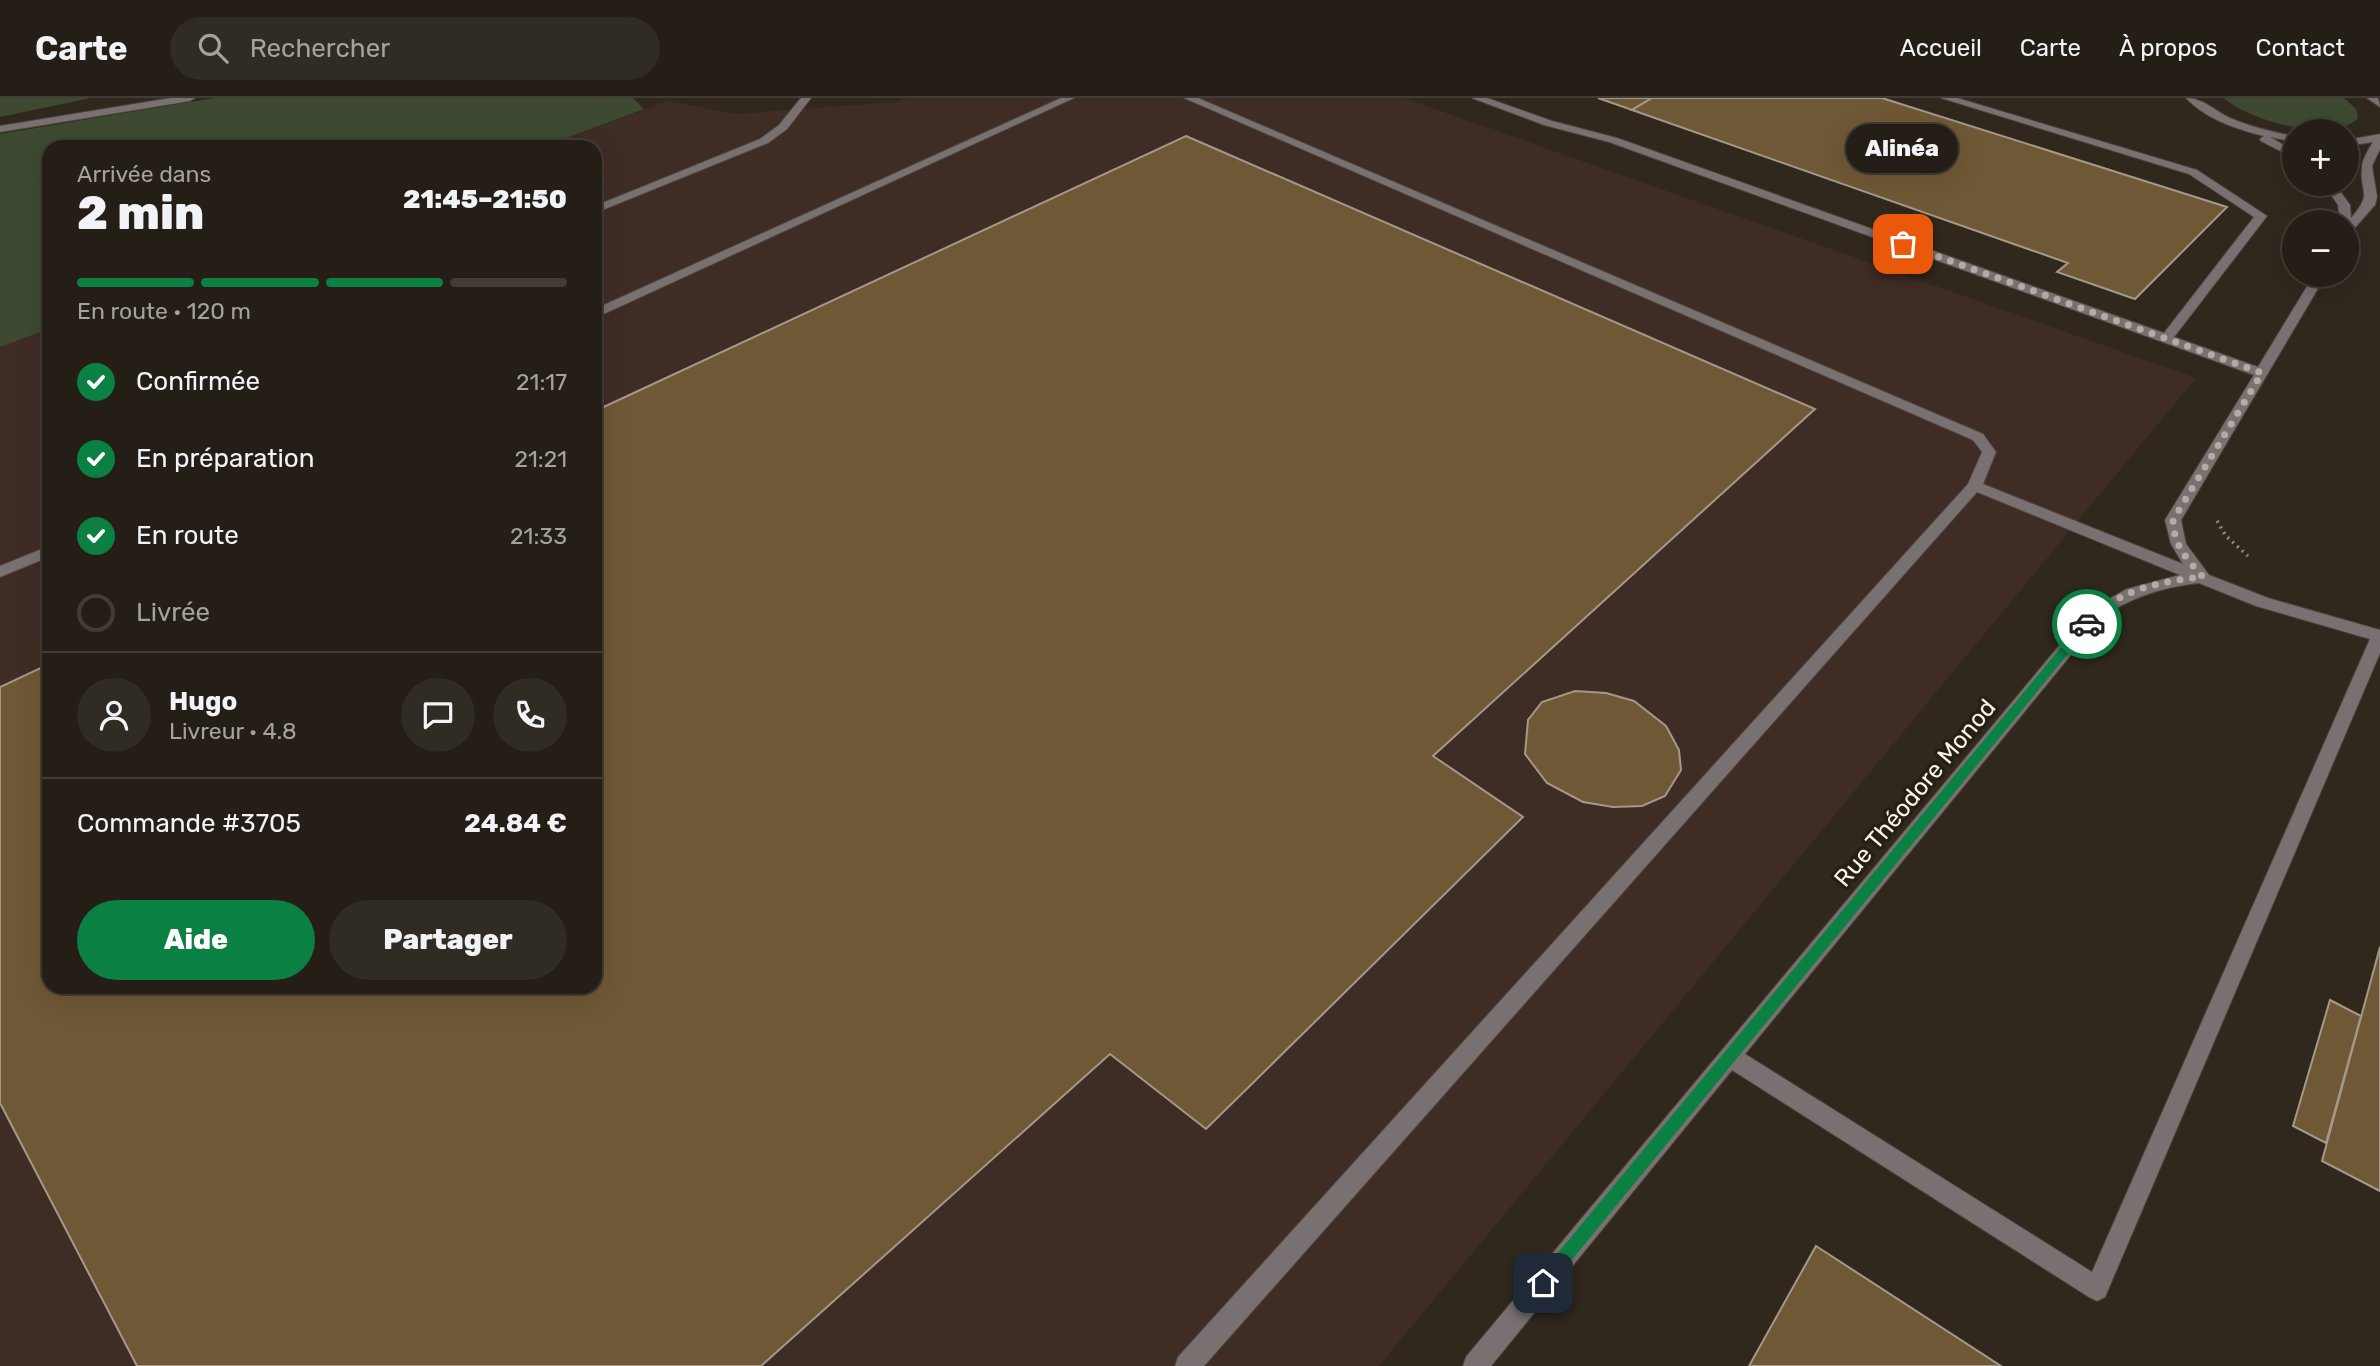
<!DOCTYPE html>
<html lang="fr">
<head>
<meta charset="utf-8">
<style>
	:root { --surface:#241e16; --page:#302b23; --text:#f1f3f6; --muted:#a3a2a1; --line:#413c35; --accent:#0b8043 }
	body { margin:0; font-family:Rubik,sans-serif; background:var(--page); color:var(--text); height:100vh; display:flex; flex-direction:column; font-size:26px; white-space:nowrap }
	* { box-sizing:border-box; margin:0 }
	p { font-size:23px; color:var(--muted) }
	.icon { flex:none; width:38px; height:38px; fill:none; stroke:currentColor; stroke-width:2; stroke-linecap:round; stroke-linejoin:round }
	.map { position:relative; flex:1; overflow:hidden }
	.sheet { position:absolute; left:42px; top:42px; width:560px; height:854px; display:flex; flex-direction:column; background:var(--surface); border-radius:21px; box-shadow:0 7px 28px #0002,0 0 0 2px var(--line) }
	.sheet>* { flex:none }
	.fabs { position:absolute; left:2282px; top:21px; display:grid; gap:14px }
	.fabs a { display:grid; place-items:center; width:77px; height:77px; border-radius:50%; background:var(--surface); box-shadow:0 7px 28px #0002,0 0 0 2px var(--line); font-size:35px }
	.pin { position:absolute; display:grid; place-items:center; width:60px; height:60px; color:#fff; margin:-30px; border-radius:14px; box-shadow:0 4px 10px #0006 }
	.courier { position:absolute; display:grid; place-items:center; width:70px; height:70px; margin:-35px; border:5px solid #0b8043; border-radius:50%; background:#fff; color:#222; box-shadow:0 2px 9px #0007 }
	.bubble { position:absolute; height:49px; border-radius:24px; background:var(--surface); box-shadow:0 7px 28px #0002,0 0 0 2px var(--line); font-size:23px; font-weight:800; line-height:49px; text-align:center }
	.overview em { font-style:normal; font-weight:800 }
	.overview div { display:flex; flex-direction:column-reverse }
	.overview { display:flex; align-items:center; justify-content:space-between; height:119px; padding:0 35px }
	h1 { font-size:46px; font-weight:800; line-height:52px }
	.bar { display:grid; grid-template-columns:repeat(4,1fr); gap:10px 7px; align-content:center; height:84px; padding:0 35px }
	.bar i { height:9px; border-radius:5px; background:var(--line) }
	.bar .active { background:var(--accent) }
	.bar p { grid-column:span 4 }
	.line { display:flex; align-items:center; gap:18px; padding:0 35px; border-top:2px solid var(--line) }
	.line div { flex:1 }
	.round { display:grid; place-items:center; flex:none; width:74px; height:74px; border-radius:37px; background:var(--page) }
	ol { padding:0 35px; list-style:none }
	li { display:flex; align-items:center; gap:21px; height:77px }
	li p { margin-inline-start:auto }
	li .icon { padding:7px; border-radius:50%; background:var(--accent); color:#fff; stroke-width:4 }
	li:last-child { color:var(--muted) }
	li i { width:38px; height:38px; border:4px solid var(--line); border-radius:50% }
	.cta { display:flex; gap:14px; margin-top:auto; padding:14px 35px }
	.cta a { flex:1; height:80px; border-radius:42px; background:var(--accent); color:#fff; font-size:28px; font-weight:800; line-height:80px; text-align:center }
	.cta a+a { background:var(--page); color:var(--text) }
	header { display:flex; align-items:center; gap:42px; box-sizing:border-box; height:98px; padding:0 35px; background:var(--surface); border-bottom:2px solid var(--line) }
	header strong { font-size:33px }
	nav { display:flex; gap:38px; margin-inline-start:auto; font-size:24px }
	.search { width:490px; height:63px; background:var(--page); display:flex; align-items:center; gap:18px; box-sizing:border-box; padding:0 24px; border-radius:38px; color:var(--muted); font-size:26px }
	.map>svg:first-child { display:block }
	.industrial { fill:#3f2c25 }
	.green { fill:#3d4a31 }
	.building { fill:#6f5835; stroke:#a3998b; stroke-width:2 }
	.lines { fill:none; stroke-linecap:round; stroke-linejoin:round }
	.minor-casing { stroke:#4c443a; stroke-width:2 }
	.path { stroke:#918b81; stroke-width:3.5; stroke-dasharray:2 4.5; stroke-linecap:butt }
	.minor { fill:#797171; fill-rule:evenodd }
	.route { fill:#0b8043 }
	.done { stroke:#b2aca3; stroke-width:7; stroke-dasharray:0 12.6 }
	.labels { text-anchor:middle; stroke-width:7; stroke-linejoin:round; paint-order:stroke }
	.street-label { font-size:24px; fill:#f8f3eb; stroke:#261f14 }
</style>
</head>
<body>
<header>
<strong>Carte</strong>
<div class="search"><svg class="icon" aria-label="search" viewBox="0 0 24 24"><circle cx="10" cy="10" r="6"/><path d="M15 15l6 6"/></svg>Rechercher</div>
<nav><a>Accueil</a><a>Carte</a><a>À propos</a><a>Contact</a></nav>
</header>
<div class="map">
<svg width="2380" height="1268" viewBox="0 0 2380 1268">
	<rect width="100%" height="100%" fill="#30281d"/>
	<!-- industrial -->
	<polygon class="industrial" points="908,0 1404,0 2196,280 1379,1268 0,1268 0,249 49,231 49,889 595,889 595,49 542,49 667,3 736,16 896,4"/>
	<!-- green -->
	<g class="green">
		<polygon points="0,0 91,0 0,19"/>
		<polygon points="214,0 633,0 644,11 542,49 49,49 49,231 0,249 0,36"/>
		<path d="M2224,0H2344L2356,11L2358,20C2334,47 2247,22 2224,0Z"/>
	</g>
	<!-- building -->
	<g class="building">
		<polygon points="1598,0 1652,0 1632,12"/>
		<polygon points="1652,0 1882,0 2227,109 2135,201 2057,174 2068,165 1632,12"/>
		<polygon points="1186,38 1815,311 1433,658 1523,719 1206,1031 1110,956 761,1268 137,1268 0,1005 0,589 49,566 49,889 595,889 595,313"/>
		<polygon points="1575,593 1606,595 1634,603 1666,628 1679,652 1681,672 1665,698 1642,708 1613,709 1583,704 1547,685 1525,656 1528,622 1542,604"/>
		<polygon points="2380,849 2380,1093 2322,1063"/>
		<polygon points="2330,902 2361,918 2326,1045 2293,1028"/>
		<polygon points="1816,1148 2001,1268 1749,1268"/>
	</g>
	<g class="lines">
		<defs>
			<g id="minor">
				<polygon points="171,0 195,0 190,3 0,34 0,28"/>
				<polygon points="801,0 811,0 787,31 768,45 595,115 595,108 760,41 779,27"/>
				<polygon points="1061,0 1074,0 595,220 595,211"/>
				<path d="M1184,0H1198L1983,336L1996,354L1983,386L2183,466L2171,446L2165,422L2254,277L1609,44L1544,27L1472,0H1487L1552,23L1617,40L2164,235L2254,119L2189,76L1941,0H1957L2197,72L2267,118L2174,239L2258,269L2314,177H2326L2181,422L2186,446L2209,477L2268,500L2380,532V555L2105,1199L2097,1203L2089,1199L1732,972L1491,1268H1463L1466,1259L2089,512L2127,491L2180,477L1977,394L1204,1268H1175L1178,1259L1968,386L1982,354L1973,342ZM2199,485L2256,508L2370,541L2092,1174L1745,956L2101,520C2131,499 2163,489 2199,485Z"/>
				<path d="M2186,0C2203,0 2215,13 2230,20C2251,29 2272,34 2294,38V44L2270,39L2294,53V60L2261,43L2260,41L2264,38C2236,31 2206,21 2186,0Z"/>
				<polygon points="2367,0 2378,0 2380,9"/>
				<path d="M2380,36V51L2372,68L2377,99L2375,107L2351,134L2347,135V124H2340L2338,107L2324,86H2335L2350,107L2351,120C2374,94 2359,96 2362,69C2362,61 2369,51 2373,44L2347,48V42Z"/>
				<polygon points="49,448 49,459 0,479 0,468"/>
			</g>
		</defs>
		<!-- minor casing -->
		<use href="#minor" class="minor-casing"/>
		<!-- path -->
		<polyline class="path" points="2217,423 2226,438 2248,458"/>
		<!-- minor -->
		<use href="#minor" class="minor"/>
	</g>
	<!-- route -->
	<polygon class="route" points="2087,522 2092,526 2090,529 1548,1191 1543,1193 1537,1191 1535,1185 1537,1180 2083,523"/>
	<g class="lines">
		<!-- done -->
		<path class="done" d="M1903,146L2262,275L2173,422C2174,448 2186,460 2203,479C2161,483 2115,492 2087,526"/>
	</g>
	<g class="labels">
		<!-- street labels -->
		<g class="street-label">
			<text transform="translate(1915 695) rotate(-50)" y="8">Rue Théodore Monod</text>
		</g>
	</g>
</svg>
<div class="fabs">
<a>+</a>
<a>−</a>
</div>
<div class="pin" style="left:1903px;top:146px;background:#ea580c"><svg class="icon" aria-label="bag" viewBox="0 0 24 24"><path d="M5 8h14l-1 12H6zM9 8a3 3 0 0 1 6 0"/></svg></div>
<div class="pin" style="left:1543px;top:1185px;background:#1f2937"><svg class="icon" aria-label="home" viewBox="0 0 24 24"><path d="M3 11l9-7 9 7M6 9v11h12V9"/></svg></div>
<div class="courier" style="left:2087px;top:526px"><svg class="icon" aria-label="car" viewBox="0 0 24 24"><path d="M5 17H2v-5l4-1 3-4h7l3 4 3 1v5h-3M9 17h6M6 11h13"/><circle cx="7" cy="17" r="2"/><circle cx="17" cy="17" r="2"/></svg></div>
<div class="bubble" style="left:1846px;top:26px;width:112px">Alinéa</div>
<section class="sheet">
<div class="overview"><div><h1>2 min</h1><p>Arrivée dans</p></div><em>21:45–21:50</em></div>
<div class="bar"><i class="active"></i><i class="active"></i><i class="active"></i><i></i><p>En route · 120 m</p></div>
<ol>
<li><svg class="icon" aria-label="check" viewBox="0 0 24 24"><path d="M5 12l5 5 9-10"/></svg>Confirmée<p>21:17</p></li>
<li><svg class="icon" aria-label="check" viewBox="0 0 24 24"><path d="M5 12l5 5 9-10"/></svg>En préparation<p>21:21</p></li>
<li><svg class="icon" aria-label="check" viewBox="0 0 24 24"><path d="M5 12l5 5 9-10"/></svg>En route<p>21:33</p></li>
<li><i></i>Livrée</li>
</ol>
<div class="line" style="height:126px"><a class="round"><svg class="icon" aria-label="person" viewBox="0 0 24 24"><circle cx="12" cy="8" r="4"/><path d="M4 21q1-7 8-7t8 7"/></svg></a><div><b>Hugo</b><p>Livreur · 4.8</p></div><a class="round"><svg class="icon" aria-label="chat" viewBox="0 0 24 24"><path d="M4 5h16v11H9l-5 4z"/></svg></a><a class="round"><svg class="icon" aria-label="phone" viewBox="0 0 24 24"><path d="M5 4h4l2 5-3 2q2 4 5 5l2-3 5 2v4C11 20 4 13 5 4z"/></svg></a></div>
<div class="line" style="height:91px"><div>Commande #3705</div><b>24.84 €</b></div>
<div class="cta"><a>Aide</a><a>Partager</a></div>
</section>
</div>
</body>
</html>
